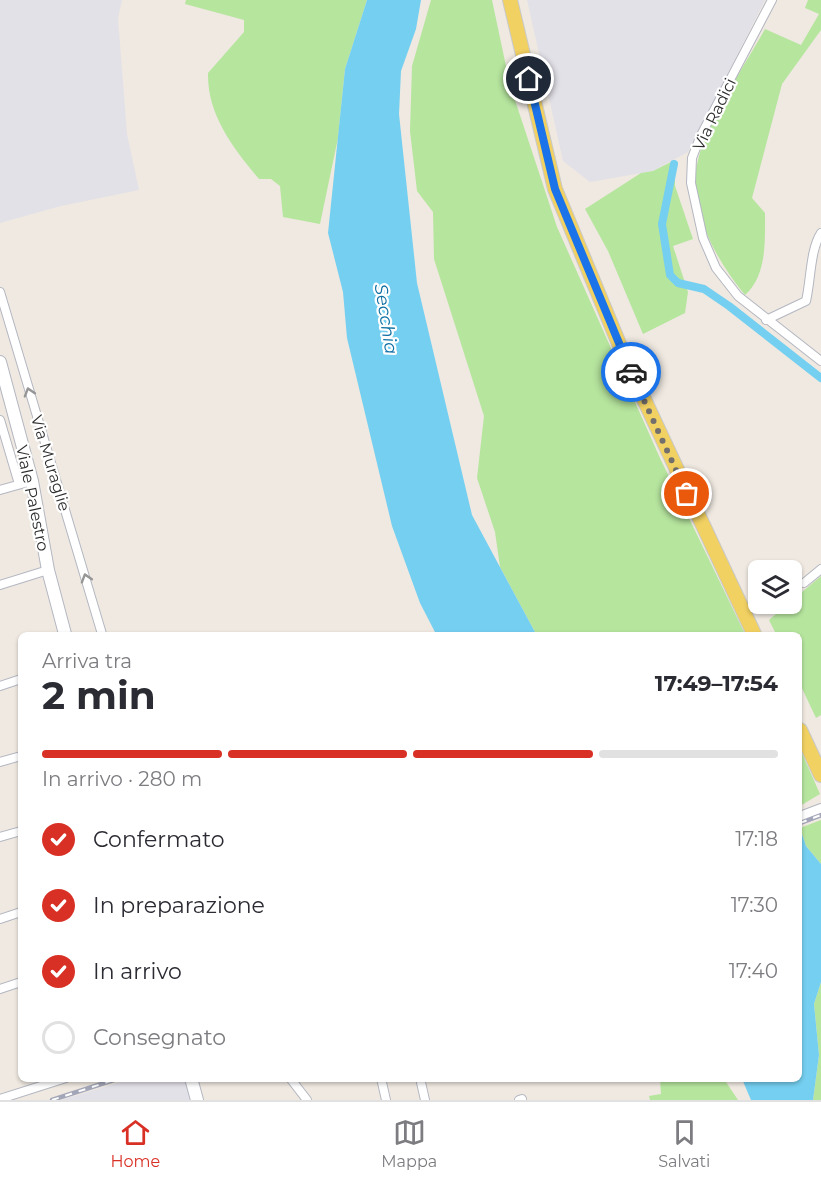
<!DOCTYPE html>
<html lang="it">
<head>
<meta charset="utf-8">
<style>
	:root { --surface:#fff; --page:#f2f2f3; --text:#2b2b33; --muted:#7c7c81; --line:#e1e1e2; --accent:#d93025 }
	body { margin:0; font-family:Montserrat,sans-serif; background:var(--page); color:var(--text); height:100vh; display:flex; flex-direction:column; font-size:22px; white-space:nowrap }
	* { box-sizing:border-box; margin:0 }
	p { font-size:20px; color:var(--muted) }
	.icon { flex:none; width:33px; height:33px; fill:none; stroke:currentColor; stroke-width:2; stroke-linecap:round; stroke-linejoin:round }
	.map { position:relative; flex:1; overflow:hidden }
	.details { position:absolute; left:18px; top:632px; width:784px; height:450px; display:flex; flex-direction:column; background:var(--surface); border-radius:9px; box-shadow:0 2px 4px #0004 }
	.details>* { flex:none }
	.buttons { position:absolute; left:748px; top:560px; display:grid; gap:12px }
	.buttons a { display:grid; place-items:center; width:54px; height:54px; border-radius:9px; background:var(--surface); box-shadow:0 2px 4px #0004; font-size:30px }
	.pin { position:absolute; display:grid; place-items:center; width:51px; height:51px; color:#fff; margin:-26px; border:3px solid #fff; border-radius:50%; box-shadow:0 2px 6px #0007 }
	.courier { position:absolute; display:grid; place-items:center; width:60px; height:60px; margin:-30px; border:4px solid #1a73e8; border-radius:50%; background:#fff; color:#222; box-shadow:0 2px 8px #0007 }
	.headline em { font-style:normal; font-weight:700 }
	.headline div { display:flex; flex-direction:column-reverse }
	.headline { display:flex; align-items:center; justify-content:space-between; height:102px; padding:0 24px }
	h1 { font-size:39px; font-weight:700; line-height:45px }
	.bar { display:grid; grid-template-columns:repeat(4,1fr); gap:9px 6px; align-content:center; height:72px; padding:0 24px }
	.bar i { height:8px; border-radius:4px; background:var(--line) }
	.bar .active { background:var(--accent) }
	.bar p { grid-column:span 4 }
	ol { padding:0 24px; list-style:none }
	li { display:flex; align-items:center; gap:18px; height:66px }
	li p { margin-inline-start:auto }
	li .icon { padding:6px; border-radius:50%; background:var(--accent); color:#fff; stroke-width:4 }
	li:last-child { color:var(--muted) }
	li i { width:33px; height:33px; border:3px solid var(--line); border-radius:50% }
	.dock { display:flex; justify-content:space-around; align-items:center; height:84px; border-top:2px solid var(--line); background:var(--surface); font-size:16px; color:var(--muted) }
	.dock a { display:grid; justify-items:center; gap:3px }
	.dock .active { color:var(--accent) }
	.map>svg:first-child { display:block }
	.industrial { fill:#e3e1e8 }
	.green { fill:#b6e59e }
	.water { fill:#75cff0 }
	.lines { fill:none; stroke-linecap:round; stroke-linejoin:round }
	.canal { stroke:#75cff0; stroke-width:8 }
	.street-casing { stroke:#b4b7c1; stroke-width:10 }
	.secondary-casing { stroke:#b4b7c1; stroke-width:14 }
	.primary-casing { stroke:#c9c9c9; stroke-width:16 }
	.street { stroke:#fff; stroke-width:8 }
	.secondary { stroke:#fff; stroke-width:12 }
	.primary { stroke:#f2d163; stroke-width:14 }
	.rail-casing { stroke:#a3a6b8; stroke-width:4.5 }
	.rail { stroke:#fff; stroke-width:2; stroke-dasharray:7; stroke-linecap:butt }
	.oneway { stroke:#969696 }
	.done { stroke:#726f6d; stroke-width:6; stroke-dasharray:0 10.8 }
	.route { stroke:#1a73e8; stroke-width:8 }
	.labels { text-anchor:middle; stroke-width:4.5; stroke-linejoin:round; paint-order:stroke }
	.street-label { font-size:16px; fill:#2e2e2e; stroke:#fff }
	.water-label { font-size:18px; font-style:italic; fill:#0d6fa3; stroke:#fff }
</style>
</head>
<body>
<div class="map">
<svg width="821" height="1100" viewBox="0 0 821 1100">
	<rect width="100%" height="100%" fill="#efe9e1"/>
	<!-- industrial -->
	<g class="industrial">
		<polygon points="0,0 122,0 118,18 122,70 127,134 139,190 61,206 0,223"/>
		<polygon points="527,0 765,0 688,152 653,171 590,182 563,161"/>
		<polygon points="134,1078 188,1079 195,1100 61,1100"/>
	</g>
	<!-- green -->
	<g class="green">
		<path d="M186,0H367L345,69L338,138L320,224L283,217L280,186L271,179H259C234,149 207,115 208,73L244,32V20L185,4Z"/>
		<polygon points="431,0 492,0 510,85 557,227 660,458 745,634 536,634 500,567 495,532 477,478 484,416 434,259 433,212 417,191 410,131 412,66"/>
		<path d="M808,0H821V30L782,84L752,198L765,213C765,240 767,276 745,295C716,260 686,207 698,160C708,119 744,67 765,29L801,45L819,14L805,8Z"/>
		<polygon points="675,160 675,186 693,239 673,246 688,292 685,313 643,334 608,251 585,209 641,173 653,171"/>
		<polygon points="821,576 821,715 816,718 800,684 800,634 776,634 769,620"/>
		<polygon points="800,749 820,794 800,806"/>
		<polygon points="821,820 821,864 806,846 800,828"/>
		<polygon points="821,982 821,1100 813,1100 819,1055 814,1004"/>
		<polygon points="724,1079 738,1100 650,1100 649,1096 661,1094 660,1079"/>
	</g>
	<!-- water -->
	<g class="water">
		<polygon points="367,0 421,0 416,29 401,71 399,114 417,283 472,515 536,634 436,634 420,603 392,526 347,338 343,292 328,233 345,69"/>
		<polygon points="800,828 806,846 821,864 821,982 814,1004 819,1055 813,1100 751,1100 742,1079 800,1078"/>
	</g>
	<g class="lines">
		<!-- canal -->
		<polyline class="canal" points="674,164 662,224 670,275 678,283 704,289 729,306 821,378"/>
		<defs>
			<g id="street">
				<polyline points="772,0 701,135 692,158 691,183 703,238 716,268 738,296 821,361"/>
				<polyline points="0,292 102,634"/>
				<path d="M766,320L806,301C811,280 810,250 821,233"/>
				<polyline points="0,420 19,484"/>
				<polyline points="0,490 32,481"/>
				<polyline points="804,583 821,569"/>
				<polyline points="0,585 48,570"/>
				<polyline points="0,686 21,679"/>
				<polyline points="0,762 21,756"/>
				<polyline points="0,837 21,831"/>
				<polyline points="0,919 21,912"/>
				<polyline points="0,989 21,982"/>
				<polyline points="290,1078 307,1100"/>
				<polyline points="381,1078 386,1100"/>
				<polyline points="420,1078 425,1100"/>
				<polyline points="0,1099 66,1078"/>
				<polyline points="519,1100 522,1099"/>
			</g>
			<g id="secondary">
				<polyline points="0,362 32,481 48,570 65,634"/>
				<polyline points="800,818 821,810"/>
				<polyline points="191,1078 197,1100"/>
			</g>
			<g id="primary">
				<polyline points="510,0 555,189 627,363 754,634"/>
				<polyline points="800,730 821,775"/>
			</g>
		</defs>
		<!-- street casing -->
		<use href="#street" class="street-casing"/>
		<!-- secondary casing -->
		<use href="#secondary" class="secondary-casing"/>
		<!-- primary casing -->
		<use href="#primary" class="primary-casing"/>
		<!-- street -->
		<use href="#street" class="street"/>
		<!-- secondary -->
		<use href="#secondary" class="secondary"/>
		<!-- primary -->
		<use href="#primary" class="primary"/>
		<defs>
			<g id="rail">
				<polyline points="800,823 821,815"/>
				<polyline points="52,1100 120,1078"/>
			</g>
		</defs>
		<!-- rail casing -->
		<use href="#rail" class="rail-casing"/>
		<!-- rail -->
		<use href="#rail" class="rail"/>
	</g>
	<!-- one-way arrows -->
	<defs><path id="oneway-chevron" d="M-2-3.5L2.5 0L-2 3.5" fill="none" stroke-width="1.6" stroke-linecap="round" stroke-linejoin="round" transform="scale(1.5)"/></defs>
	<g class="oneway">
		<use href="#oneway-chevron" transform="translate(29 392) rotate(-107)"/>
		<use href="#oneway-chevron" transform="translate(86 578) rotate(-107)"/>
	</g>
	<g class="lines">
		<!-- done -->
		<polyline class="done" points="631,372 687,494"/>
		<!-- route -->
		<polyline class="route" points="529,79 555,189 631,372"/>
	</g>
	<g class="labels">
		<!-- street labels -->
		<g class="street-label">
			<text transform="translate(714 114) rotate(-64)" y="6">Via Radici</text>
			<text transform="translate(51 463) rotate(73)" y="6">Via Muraglie</text>
			<text transform="translate(33 498) rotate(78)" y="6">Viale Palestro</text>
		</g>
		<!-- water labels -->
		<g class="water-label">
			<text transform="translate(386 319) rotate(81)" y="6">Secchia</text>
		</g>
	</g>
</svg>
<div class="buttons">
<a><svg class="icon" aria-label="layers" viewBox="0 0 24 24"><path d="M12 4l9 5-9 5-9-5zM3 14l9 5 9-5"/></svg></a>
</div>
<div class="pin" style="left:687px;top:494px;background:#ea580c"><svg class="icon" aria-label="bag" viewBox="0 0 24 24"><path d="M5 8h14l-1 12H6zM9 8a3 3 0 0 1 6 0"/></svg></div>
<div class="pin" style="left:529px;top:79px;background:#1f2937"><svg class="icon" aria-label="home" viewBox="0 0 24 24"><path d="M3 11l9-7 9 7M6 9v11h12V9"/></svg></div>
<div class="courier" style="left:631px;top:372px"><svg class="icon" aria-label="car" viewBox="0 0 24 24"><path d="M5 17H2v-5l4-1 3-4h7l3 4 3 1v5h-3M9 17h6M6 11h13"/><circle cx="7" cy="17" r="2"/><circle cx="17" cy="17" r="2"/></svg></div>
<section class="details">
<div class="headline"><div><h1>2 min</h1><p>Arriva tra</p></div><em>17:49–17:54</em></div>
<div class="bar"><i class="active"></i><i class="active"></i><i class="active"></i><i></i><p>In arrivo · 280 m</p></div>
<ol>
<li><svg class="icon" aria-label="check" viewBox="0 0 24 24"><path d="M5 12l5 5 9-10"/></svg>Confermato<p>17:18</p></li>
<li><svg class="icon" aria-label="check" viewBox="0 0 24 24"><path d="M5 12l5 5 9-10"/></svg>In preparazione<p>17:30</p></li>
<li><svg class="icon" aria-label="check" viewBox="0 0 24 24"><path d="M5 12l5 5 9-10"/></svg>In arrivo<p>17:40</p></li>
<li><i></i>Consegnato</li>
</ol>
</section>
</div>
<nav class="dock">
<a class="active"><svg class="icon" aria-label="home" viewBox="0 0 24 24"><path d="M3 11l9-7 9 7M6 9v11h12V9"/></svg>Home</a>
<a><svg class="icon" aria-label="map" viewBox="0 0 24 24"><path d="M3 6l6-2 6 2 6-2v14l-6 2-6-2-6 2zM9 4v14M15 6v14"/></svg>Mappa</a>
<a><svg class="icon" aria-label="saved" viewBox="0 0 24 24"><path d="M7 4h10v16l-5-4-5 4z"/></svg>Salvati</a>
</nav>
</body>
</html>
